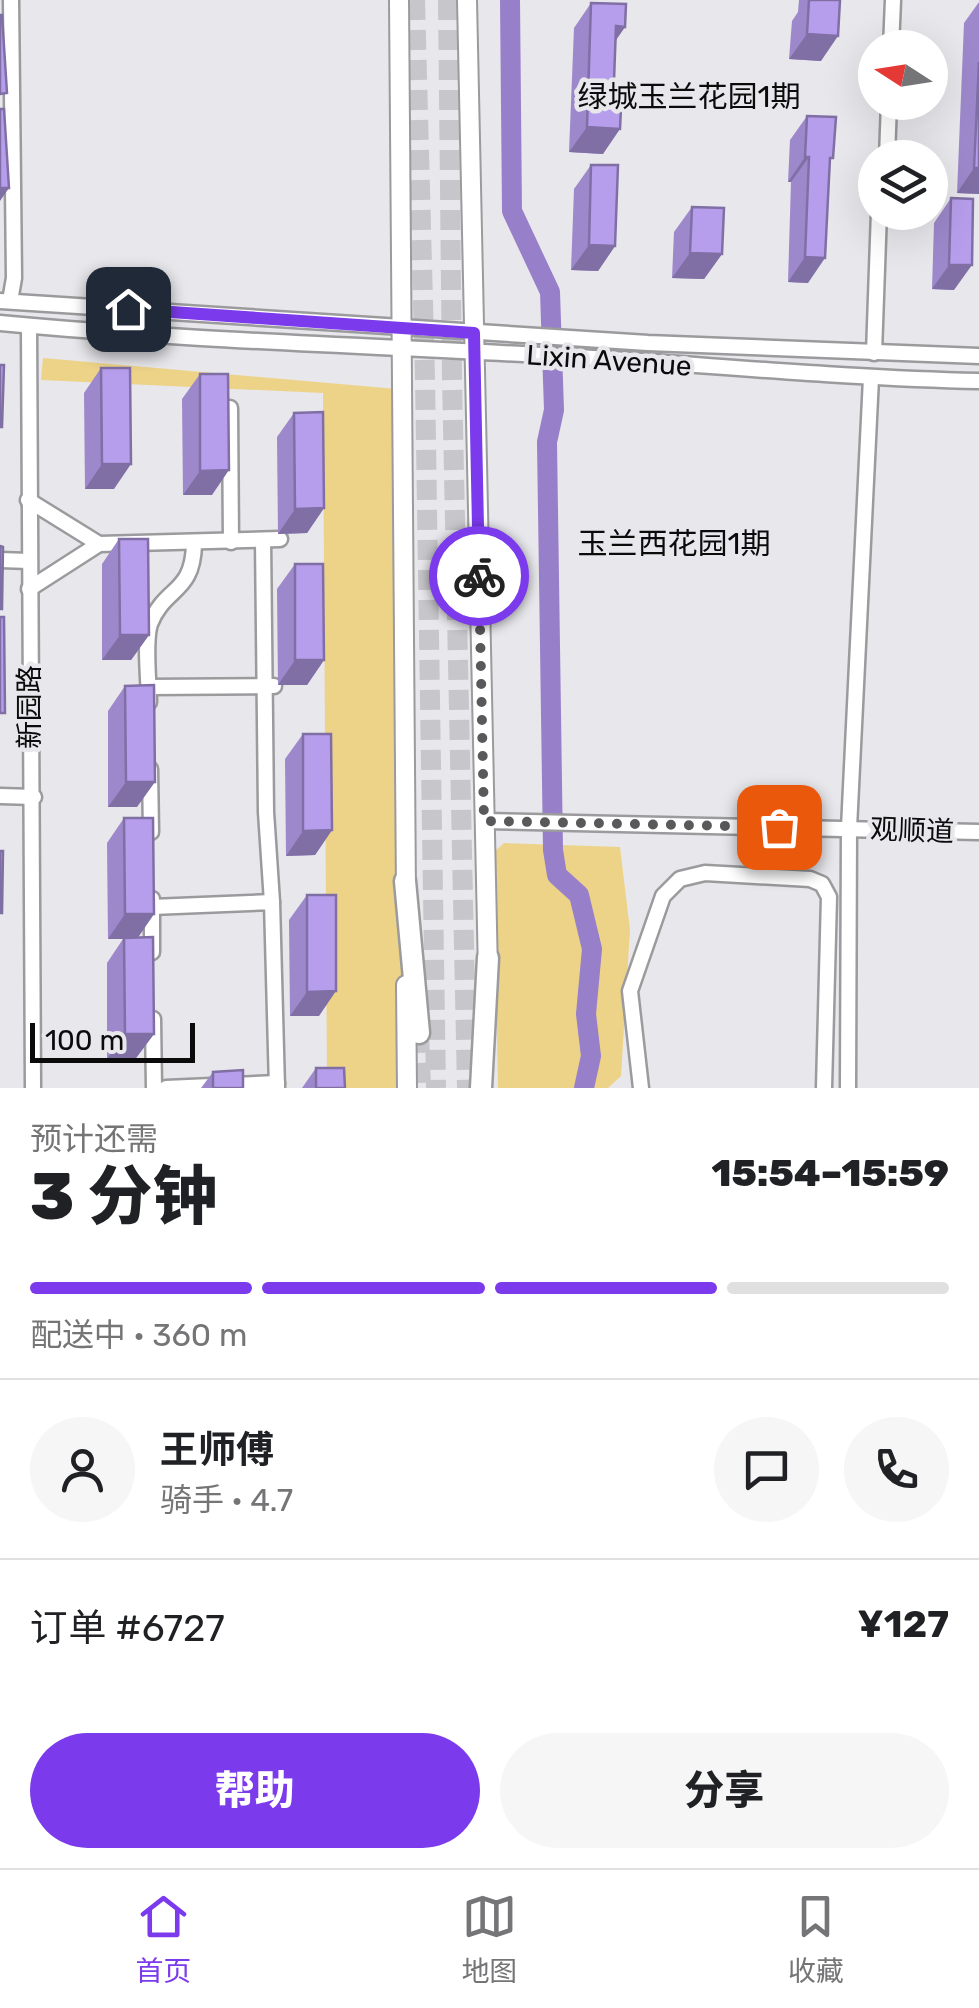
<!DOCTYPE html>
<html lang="zh">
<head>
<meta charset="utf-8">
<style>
	:root { --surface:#fff; --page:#f6f6f6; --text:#202124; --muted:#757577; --line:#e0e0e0; --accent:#7c3aed }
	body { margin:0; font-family:Rubik,"Noto Sans SC",sans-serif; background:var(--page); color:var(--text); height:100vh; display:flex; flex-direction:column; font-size:38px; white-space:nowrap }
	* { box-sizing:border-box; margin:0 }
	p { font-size:32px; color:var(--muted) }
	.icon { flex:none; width:55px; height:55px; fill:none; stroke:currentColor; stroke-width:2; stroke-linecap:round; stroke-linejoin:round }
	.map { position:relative; height:1088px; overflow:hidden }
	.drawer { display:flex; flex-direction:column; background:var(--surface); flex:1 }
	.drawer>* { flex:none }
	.needle { width:65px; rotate:282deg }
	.buttons { position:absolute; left:858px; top:30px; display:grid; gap:20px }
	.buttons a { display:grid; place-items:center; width:90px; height:90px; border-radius:50%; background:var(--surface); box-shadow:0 10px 40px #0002; font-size:50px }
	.scale { position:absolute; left:30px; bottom:25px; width:165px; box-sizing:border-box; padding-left:10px; border:5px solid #0c0b0c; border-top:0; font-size:28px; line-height:35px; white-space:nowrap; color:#0c0b0c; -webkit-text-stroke:8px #e8e7eb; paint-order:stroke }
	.pin { position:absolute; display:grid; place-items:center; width:85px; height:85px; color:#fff; margin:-42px; border-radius:20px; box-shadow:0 5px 15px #0006 }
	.courier { position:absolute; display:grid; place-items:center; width:100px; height:100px; margin:-50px; border:8px solid #7c3aed; border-radius:50%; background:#fff; color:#222; box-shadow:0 2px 12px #0007 }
	.overview em { font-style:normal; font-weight:800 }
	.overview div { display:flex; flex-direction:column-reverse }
	.overview { display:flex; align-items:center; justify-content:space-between; height:170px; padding:0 30px }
	h1 { font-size:65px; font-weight:800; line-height:75px }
	.bar { display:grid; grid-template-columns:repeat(4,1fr); gap:15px 10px; align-content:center; height:120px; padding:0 30px }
	.bar i { height:12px; border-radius:8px; background:var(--line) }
	.bar .active { background:var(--accent) }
	.bar p { grid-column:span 4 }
	.line { display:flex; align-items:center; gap:25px; padding:0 30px; border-top:2px solid var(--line) }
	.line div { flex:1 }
	.round { display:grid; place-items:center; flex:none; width:105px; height:105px; border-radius:52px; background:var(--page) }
	.button { display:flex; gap:20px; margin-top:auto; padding:20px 30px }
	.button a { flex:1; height:115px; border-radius:60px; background:var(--accent); color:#fff; font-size:40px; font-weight:800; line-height:115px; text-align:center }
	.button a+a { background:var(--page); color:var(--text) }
	.dock { display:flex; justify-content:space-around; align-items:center; height:140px; border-top:2px solid var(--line); background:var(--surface); font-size:28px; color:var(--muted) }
	.dock a { display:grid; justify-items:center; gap:5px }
	.dock .active { color:var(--accent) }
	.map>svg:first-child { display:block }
	.green { fill:#edd388 }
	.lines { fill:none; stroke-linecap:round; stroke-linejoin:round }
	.river { stroke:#987fca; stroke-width:20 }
	.highway-tunnel { stroke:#c7c6ca; stroke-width:20; stroke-dasharray:20 10; stroke-linecap:butt }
	.minor-casing { stroke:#9b9a9d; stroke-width:19 }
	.major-casing { stroke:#9b9a9d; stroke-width:22 }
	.highway-casing { stroke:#9b9a9d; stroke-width:25 }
	.minor { stroke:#fff; stroke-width:14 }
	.major { stroke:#fff; stroke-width:18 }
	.highway { stroke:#fff; stroke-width:20 }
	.wall { fill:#9d88cb }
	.shaded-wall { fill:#806fa5 }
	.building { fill:#b79eec; stroke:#806fa5; stroke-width:2.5 }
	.done { stroke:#59585a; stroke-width:10; stroke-dasharray:0 18 }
	.route { stroke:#7c3aed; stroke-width:12 }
	.labels { text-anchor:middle; stroke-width:9; stroke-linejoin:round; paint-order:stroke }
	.street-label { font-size:28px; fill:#0c0b0c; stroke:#e8e7eb }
	.neighbourhood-label { font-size:30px; fill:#0c0b0c; stroke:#e8e7eb }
</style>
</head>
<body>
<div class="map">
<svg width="979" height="1088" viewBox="0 0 979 1088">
	<rect width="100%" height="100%" fill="#e8e7eb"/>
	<!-- green -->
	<g class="green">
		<polygon points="43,358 397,389 405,1088 327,1088 323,393 41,380"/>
		<polygon points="504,843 620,847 630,930 621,1076 608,1088 498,1088 494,852"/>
	</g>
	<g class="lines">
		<!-- river -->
		<polyline class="river" points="510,0 512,211 550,292 554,410 547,442 553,850 557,875 579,895 592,949 586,1014 591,1056 584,1088"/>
		<!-- highway-tunnel -->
		<g class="highway-tunnel">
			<polyline points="415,0 425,378 436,1088"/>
			<polyline points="448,0 452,379 467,1088"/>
			<polyline points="419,1033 421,1088"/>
		</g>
		<defs>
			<g id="minor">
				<polyline points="891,48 893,0"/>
				<polyline points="887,158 889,102"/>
				<polyline points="0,301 648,343 979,356"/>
				<polyline points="10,301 14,278 11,0"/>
				<path d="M0,323C192,341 385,346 577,357C711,365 844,378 979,381"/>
				<polyline points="29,326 33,1088"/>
				<polyline points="874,353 879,212"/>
				<polyline points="230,408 231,542"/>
				<polyline points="28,500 99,544 280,539"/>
				<polyline points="263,540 266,812 272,902"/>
				<polyline points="0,560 29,561"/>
				<polyline points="29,589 99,544"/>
				<polyline points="149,687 274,686"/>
				<path d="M149,702C149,682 144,642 150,624C165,586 193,594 194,544"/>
				<polyline points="150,769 151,832"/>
				<polyline points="0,796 34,797"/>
				<polyline points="485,821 979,832"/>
				<polyline points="152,899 152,952"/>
				<polyline points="152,907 272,902 277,1088"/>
				<polyline points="153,1019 154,1088"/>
				<polyline points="166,1088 277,1083"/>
				<polyline points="641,1088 630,991 663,896 680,879 705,873 810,879 822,884 829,897 824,1088"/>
				<polyline points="848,1088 849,828 871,378"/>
			</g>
			<g id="major">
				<polyline points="399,0 406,894"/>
				<polyline points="467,0 488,973"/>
				<polyline points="406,985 407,1088"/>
			</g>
			<g id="highway">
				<polyline points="405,881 419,1033"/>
				<polyline points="481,1088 488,958"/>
			</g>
		</defs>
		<!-- minor casing -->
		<use href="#minor" class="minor-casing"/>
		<!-- major casing -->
		<use href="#major" class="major-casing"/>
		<!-- highway casing -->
		<use href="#highway" class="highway-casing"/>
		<!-- minor -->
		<use href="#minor" class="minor"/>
		<!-- major -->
		<use href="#major" class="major"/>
		<!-- highway -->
		<use href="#highway" class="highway"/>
	</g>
	<!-- wall -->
	<g class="wall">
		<polygon points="799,0 840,0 821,61 789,59 792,21 798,12"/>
		<polygon points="979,2 979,194 957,193 964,23"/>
		<polygon points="591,3 625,27 615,40 603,154 569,152 574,28"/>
		<polygon points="807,116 829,164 808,283 788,282 791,182 788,182 790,140"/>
		<polygon points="591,165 615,246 598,271 571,270 574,189"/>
		<polygon points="951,198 954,290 932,289 934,223"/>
		<polygon points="692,207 722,254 704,279 672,278 674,232"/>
		<polygon points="101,368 114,489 85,489 84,393"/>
		<polygon points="200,374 212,495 183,495 182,399"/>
		<polygon points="294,413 324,508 307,533 278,534 277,437"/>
		<polygon points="119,539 149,635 131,660 102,660 102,564"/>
		<polygon points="295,564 324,660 307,685 278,685 277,589"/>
		<polygon points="125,686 137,807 108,807 108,711"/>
		<polygon points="303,734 332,830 315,855 286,856 285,759"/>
		<polygon points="124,818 154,914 137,938 154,1034 136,1058 107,1059 107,963 123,939 108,939 107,843"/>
		<polygon points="307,895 319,1016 290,1016 289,920"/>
		<polygon points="316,1068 345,1088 302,1088"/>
		<polygon points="213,1072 243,1088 201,1088"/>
	</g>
	<!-- shaded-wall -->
	<g class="shaded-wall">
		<polygon points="616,26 625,27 608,52"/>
		<polygon points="807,34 838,36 821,61 789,59"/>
		<polygon points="587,127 620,129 603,154 569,152"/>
		<polygon points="805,157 809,157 791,182 788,182"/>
		<polygon points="974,168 979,168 979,194 957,193"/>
		<polygon points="0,188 9,188 0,201"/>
		<polygon points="589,245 615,246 598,271 571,270"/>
		<polygon points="690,253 722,254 704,279 672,278"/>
		<polygon points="805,257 825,258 808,283 788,282"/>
		<polygon points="949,265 972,265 954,290 932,289"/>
		<polygon points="102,464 131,464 114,489 85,489"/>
		<polygon points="229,470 212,495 183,495 200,471"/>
		<polygon points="324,508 307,533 278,534 295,509"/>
		<polygon points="120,635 149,635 131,660 102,660"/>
		<polygon points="295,660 324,660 307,685 278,685"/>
		<polygon points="126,782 155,782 137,807 108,807"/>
		<polygon points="332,830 315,855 286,856 303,831"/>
		<polygon points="125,914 154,914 137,939 108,939"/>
		<polygon points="336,991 319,1016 290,1016 307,992"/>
		<polygon points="125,1034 154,1034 136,1058 107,1059"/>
	</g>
	<!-- building -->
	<g class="building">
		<polygon points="809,0 840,0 838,36 807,34"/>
		<polygon points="591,3 626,4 625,27 616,26 613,108 621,108 620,129 587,127"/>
		<polygon points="0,15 2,15 7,93 0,94"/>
		<polygon points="979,62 979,168 974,168"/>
		<polygon points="0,109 4,109 9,188 0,188"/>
		<polygon points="807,116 836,117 833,158 830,158 825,258 805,257 809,157 805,157"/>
		<polygon points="591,165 618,165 615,246 589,245"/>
		<polygon points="951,198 973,199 972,265 949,265"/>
		<polygon points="692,207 724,208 722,254 690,253"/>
		<polygon points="0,365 4,365 2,427 0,427"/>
		<polygon points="101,368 130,368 131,464 102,464"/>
		<polygon points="200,374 228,374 229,470 200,471"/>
		<polygon points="323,412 324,508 295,509 294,413"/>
		<polygon points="119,539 148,539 149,635 120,635"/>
		<polygon points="0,546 3,547 2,609 0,609"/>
		<polygon points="295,564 323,564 324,660 295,660"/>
		<polygon points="0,617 4,617 5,713 0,713"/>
		<polygon points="154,685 155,782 126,782 125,686"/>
		<polygon points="303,734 331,734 332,830 303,831"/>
		<polygon points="124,818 153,818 154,914 125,914"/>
		<polygon points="0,851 3,851 2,913 0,913"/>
		<polygon points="307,895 336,895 336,991 307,992"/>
		<polygon points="153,937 154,1034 125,1034 124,938"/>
		<polygon points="316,1068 344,1068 345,1088 316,1088"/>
		<polygon points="243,1070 243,1088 213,1088 213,1072"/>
	</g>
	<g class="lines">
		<!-- done -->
		<polyline class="done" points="479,576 484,821 779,827"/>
		<!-- route -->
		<polyline class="route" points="128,309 474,333 479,576"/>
	</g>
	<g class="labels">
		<!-- street labels -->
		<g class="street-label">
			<text transform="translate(609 360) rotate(4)" y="10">Lixin Avenue</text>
			<text transform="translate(29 707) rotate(-90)" y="10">新园路</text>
			<text transform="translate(912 830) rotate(2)" y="10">观顺道</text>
		</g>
		<!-- neighbourhood labels -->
		<g class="neighbourhood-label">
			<text x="689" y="107">绿城玉兰花园1期</text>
			<text x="674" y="554">玉兰西花园1期</text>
		</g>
	</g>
</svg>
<div class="buttons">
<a><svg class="needle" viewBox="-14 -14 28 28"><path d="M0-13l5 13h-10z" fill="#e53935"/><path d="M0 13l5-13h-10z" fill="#757577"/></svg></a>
<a><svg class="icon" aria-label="layers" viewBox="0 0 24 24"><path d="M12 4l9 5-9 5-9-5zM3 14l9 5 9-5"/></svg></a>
</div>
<div class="scale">100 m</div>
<div class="pin" style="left:779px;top:827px;background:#ea580c"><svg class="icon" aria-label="bag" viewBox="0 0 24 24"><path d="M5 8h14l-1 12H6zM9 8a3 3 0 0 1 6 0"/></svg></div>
<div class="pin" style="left:128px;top:309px;background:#1f2937"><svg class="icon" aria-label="home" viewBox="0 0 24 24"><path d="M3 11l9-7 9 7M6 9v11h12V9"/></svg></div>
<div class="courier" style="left:479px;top:576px"><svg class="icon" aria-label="bike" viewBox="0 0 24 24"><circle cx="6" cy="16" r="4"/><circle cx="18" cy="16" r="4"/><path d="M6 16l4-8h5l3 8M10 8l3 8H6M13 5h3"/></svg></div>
</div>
<section class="drawer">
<div class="overview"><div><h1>3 分钟</h1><p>预计还需</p></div><em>15:54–15:59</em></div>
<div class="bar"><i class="active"></i><i class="active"></i><i class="active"></i><i></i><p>配送中 · 360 m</p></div>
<div class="line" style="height:180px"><a class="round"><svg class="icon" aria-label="person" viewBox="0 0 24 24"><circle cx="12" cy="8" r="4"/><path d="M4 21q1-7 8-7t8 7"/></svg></a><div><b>王师傅</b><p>骑手 · 4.7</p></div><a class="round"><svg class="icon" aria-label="chat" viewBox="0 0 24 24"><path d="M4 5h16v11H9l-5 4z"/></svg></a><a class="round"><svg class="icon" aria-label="phone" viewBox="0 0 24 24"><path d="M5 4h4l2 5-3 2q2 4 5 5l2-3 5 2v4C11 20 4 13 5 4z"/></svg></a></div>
<div class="line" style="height:130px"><div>订单 #6727</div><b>¥127</b></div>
<div class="button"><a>帮助</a><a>分享</a></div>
</section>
<nav class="dock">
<a class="active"><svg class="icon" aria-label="home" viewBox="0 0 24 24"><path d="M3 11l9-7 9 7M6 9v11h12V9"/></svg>首页</a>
<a><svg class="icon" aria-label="map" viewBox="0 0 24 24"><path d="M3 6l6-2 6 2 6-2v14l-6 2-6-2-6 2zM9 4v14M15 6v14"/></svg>地图</a>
<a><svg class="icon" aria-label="saved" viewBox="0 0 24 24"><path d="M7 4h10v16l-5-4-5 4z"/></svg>收藏</a>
</nav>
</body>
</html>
